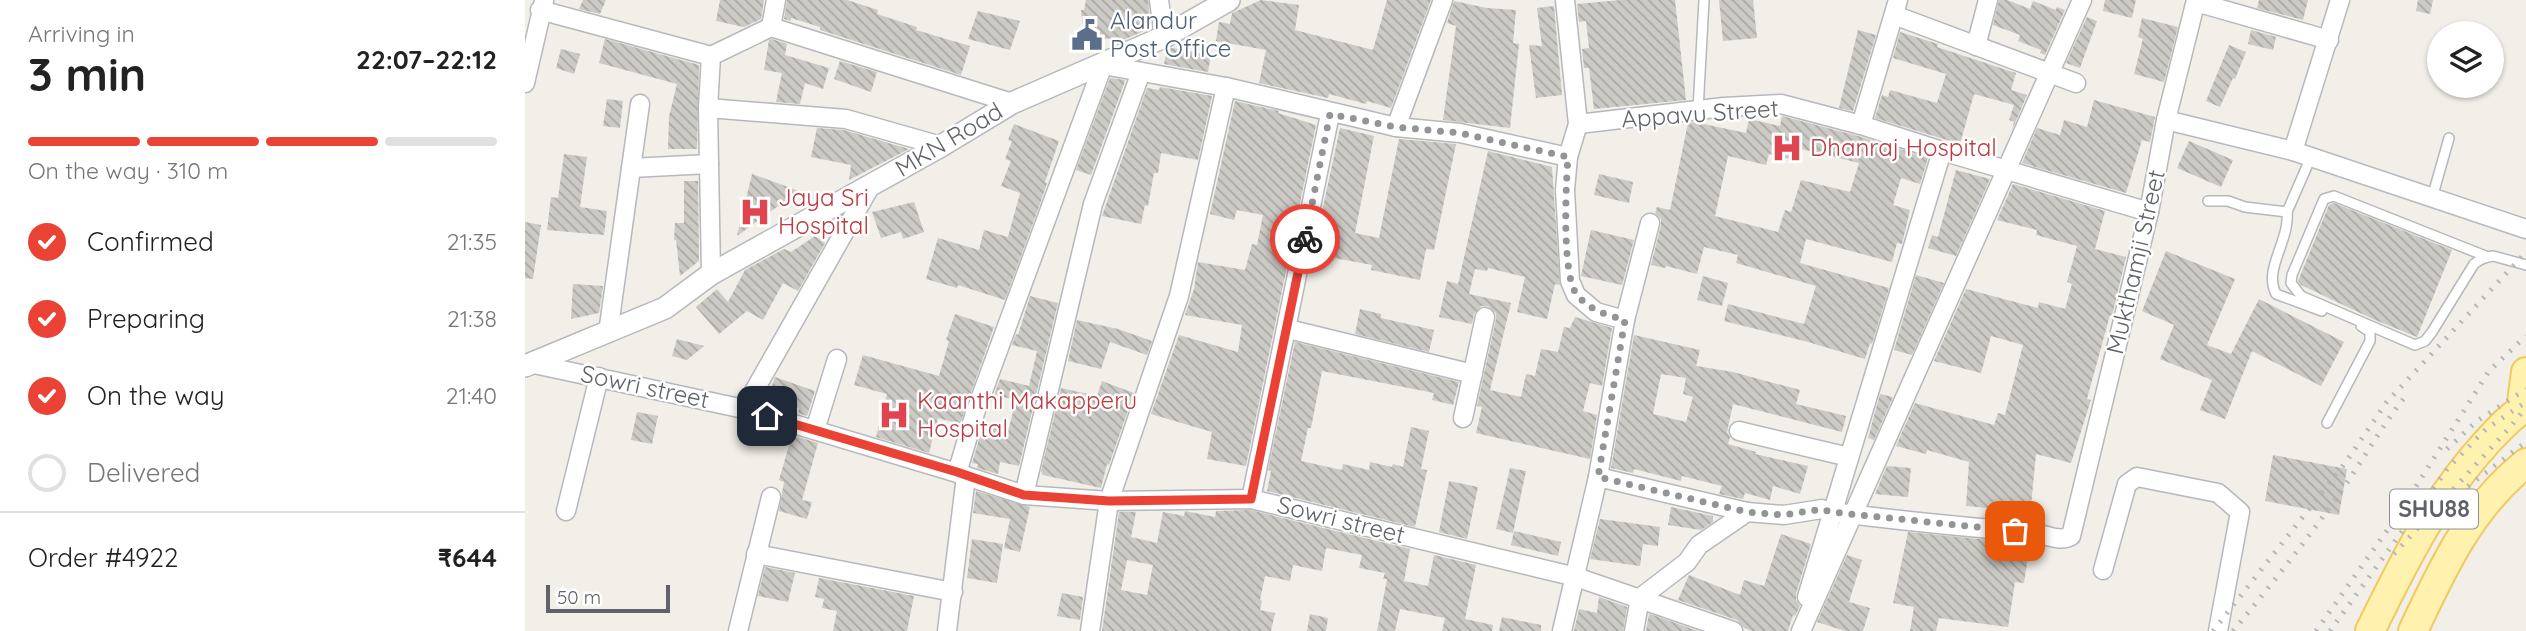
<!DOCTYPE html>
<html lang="en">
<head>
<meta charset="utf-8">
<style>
	:root { --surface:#fff; --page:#f2f2f2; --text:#222; --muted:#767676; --line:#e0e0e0; --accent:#ea4335 }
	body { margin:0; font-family:Quicksand,sans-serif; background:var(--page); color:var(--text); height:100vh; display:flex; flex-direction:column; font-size:26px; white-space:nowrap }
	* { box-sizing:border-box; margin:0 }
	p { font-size:23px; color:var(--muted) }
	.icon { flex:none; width:38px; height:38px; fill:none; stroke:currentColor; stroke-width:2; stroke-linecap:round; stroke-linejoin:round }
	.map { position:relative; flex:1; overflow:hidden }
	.drawer { display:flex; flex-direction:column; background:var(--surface); width:525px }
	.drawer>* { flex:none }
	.buttons { position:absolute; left:1902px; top:21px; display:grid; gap:14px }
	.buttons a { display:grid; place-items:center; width:77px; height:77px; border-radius:50%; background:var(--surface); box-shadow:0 2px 5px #0004; font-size:35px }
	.scale { position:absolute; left:21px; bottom:18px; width:124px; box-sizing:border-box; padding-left:7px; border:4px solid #5f6368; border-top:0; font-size:19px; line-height:24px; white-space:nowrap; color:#5f6368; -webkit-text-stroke:5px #fff; paint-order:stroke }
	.pin { position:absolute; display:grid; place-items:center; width:60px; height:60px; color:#fff; margin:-30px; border-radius:14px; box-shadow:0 4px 10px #0006 }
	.courier { position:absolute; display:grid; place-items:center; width:70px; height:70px; margin:-35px; border:5px solid #ea4335; border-radius:50%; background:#fff; color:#222; box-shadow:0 2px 9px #0007 }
	.headline em { font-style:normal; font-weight:700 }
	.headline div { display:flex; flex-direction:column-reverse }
	.headline { display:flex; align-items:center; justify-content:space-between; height:119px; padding:0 28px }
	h1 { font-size:46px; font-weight:700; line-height:52px }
	.bar { display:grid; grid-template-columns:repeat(4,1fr); gap:10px 7px; align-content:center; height:84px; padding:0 28px }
	.bar i { height:9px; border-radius:5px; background:var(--line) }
	.bar .selected { background:var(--accent) }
	.bar p { grid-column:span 4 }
	.line { display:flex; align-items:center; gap:18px; padding:0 28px; border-top:2px solid var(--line) }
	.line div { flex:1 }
	ol { padding:0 28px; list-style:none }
	li { display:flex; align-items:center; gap:21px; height:77px }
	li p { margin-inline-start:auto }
	li .icon { padding:7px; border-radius:50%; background:var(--accent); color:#fff; stroke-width:4 }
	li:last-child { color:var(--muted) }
	li i { width:38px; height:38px; border:4px solid var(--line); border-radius:50% }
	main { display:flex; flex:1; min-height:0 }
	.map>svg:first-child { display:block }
	.building { fill:url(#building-back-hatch); fill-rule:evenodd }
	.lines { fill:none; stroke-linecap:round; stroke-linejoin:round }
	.service-casing { stroke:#b5b8bc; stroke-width:12 }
	.minor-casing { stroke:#b5b8bc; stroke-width:21 }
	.tertiary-casing { stroke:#b5b8bc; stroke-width:24 }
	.primary-casing { stroke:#f2c960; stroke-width:32 }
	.service { stroke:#fff; stroke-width:9 }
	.minor { stroke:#fff; stroke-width:18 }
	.tertiary { stroke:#fff; stroke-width:21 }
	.primary { stroke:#fff2af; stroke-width:28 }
	.rail { stroke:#b6b7b8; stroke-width:5; stroke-dasharray:2 9; stroke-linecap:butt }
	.done { stroke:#929495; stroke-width:7; stroke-dasharray:0 12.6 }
	.route { stroke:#ea4335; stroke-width:9 }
	.labels { text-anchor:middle; stroke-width:5; stroke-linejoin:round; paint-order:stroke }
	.shield { fill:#fff; stroke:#8f9295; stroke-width:2 }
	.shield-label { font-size:23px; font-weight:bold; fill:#5f6368 }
	.service-label { font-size:24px; fill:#4e5e75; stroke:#fff; text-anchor:start }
	.street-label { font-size:24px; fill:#5f6368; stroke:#fff }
	.health-label { font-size:24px; fill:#be3a42; stroke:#fff; text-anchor:start }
</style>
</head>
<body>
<main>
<section class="drawer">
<div class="headline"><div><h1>3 min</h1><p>Arriving in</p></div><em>22:07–22:12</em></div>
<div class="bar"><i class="selected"></i><i class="selected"></i><i class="selected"></i><i></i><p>On the way · 310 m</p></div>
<ol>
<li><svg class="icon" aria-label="check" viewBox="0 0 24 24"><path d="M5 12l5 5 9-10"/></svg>Confirmed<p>21:35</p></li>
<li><svg class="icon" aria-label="check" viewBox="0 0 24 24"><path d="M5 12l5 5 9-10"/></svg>Preparing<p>21:38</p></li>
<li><svg class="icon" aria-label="check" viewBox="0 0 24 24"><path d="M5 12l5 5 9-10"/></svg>On the way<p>21:40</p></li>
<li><i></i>Delivered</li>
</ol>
<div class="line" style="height:91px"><div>Order #4922</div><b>₹644</b></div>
</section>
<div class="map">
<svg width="2001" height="631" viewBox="0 0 2001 631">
	<defs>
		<pattern id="building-back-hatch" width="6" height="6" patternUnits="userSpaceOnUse" patternTransform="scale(1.75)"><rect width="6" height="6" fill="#cccac5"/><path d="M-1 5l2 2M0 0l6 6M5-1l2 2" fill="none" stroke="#a9a8a4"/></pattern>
	</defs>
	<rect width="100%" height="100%" fill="#f1efe8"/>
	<!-- building -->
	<g class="building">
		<polygon points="58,0 81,0 75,14 54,9"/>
		<polygon points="195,0 239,0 236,19 219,27 191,21"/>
		<polygon points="262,0 322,0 353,10 352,14 392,27 391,30 445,46 436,75 295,30 295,27 266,18 266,21 259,19"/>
		<polygon points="561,0 623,0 626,28 591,43 590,38 559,41 556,10 559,10"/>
		<polygon points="736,0 774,5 770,30 848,50 862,0 906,0 866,108 842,101 841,104 804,94 803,98 734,83 741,50 691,41 694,22 705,24 707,13"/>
		<polygon points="1096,0 1150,0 1161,100 1069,109 1064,68 1059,68 1057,49 1064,48 1061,21 1054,22 1052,4"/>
		<polygon points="1194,0 1228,0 1232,38 1198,41"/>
		<polygon points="1474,0 1482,0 1505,9 1508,1 1531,10 1532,7 1540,10 1520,55 1515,53 1516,50 1493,41 1495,35 1468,25"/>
		<polygon points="1580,0 1611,0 1607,18 1578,11"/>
		<polygon points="1734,0 1783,0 1778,20 1732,8"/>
		<polygon points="1893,0 1908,0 1905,14 1891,11"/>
		<polygon points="929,1 962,8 991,10 988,43 994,44 985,128 918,120 931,26 922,23"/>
		<polygon points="1029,6 1037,95 1011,98 1004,45 1017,46 1012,8"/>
		<polygon points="453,11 495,21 485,50 443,39"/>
		<polygon points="1562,17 1572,21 1555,68 1541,63"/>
		<polygon points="1617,18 1653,27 1639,82 1609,74 1618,39 1613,37"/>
		<polygon points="1333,30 1351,35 1328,111 1314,108"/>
		<polygon points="1726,30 1751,37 1748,50 1723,44"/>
		<polygon points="1375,32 1413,44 1412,47 1491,73 1486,90 1502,95 1487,130 1489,122 1484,120 1489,105 1449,94 1435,144 1350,118 1357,95 1363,97 1365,90 1412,103 1421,74 1368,58"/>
		<polygon points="80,39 174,65 172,149 143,149 144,116 152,84 74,63"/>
		<polygon points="247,39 262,44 260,55 304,68 298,89 280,83 275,104 251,102 257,73 239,70 244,40"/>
		<polygon points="1704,45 1721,52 1710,79 1708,78 1695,107 1681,101"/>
		<polygon points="647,48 686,55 683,72 639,64 642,50"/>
		<polygon points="36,49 55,54 49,74 31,68"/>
		<polygon points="315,61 352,72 346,92 309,79"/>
		<polygon points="585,78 600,80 599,84 566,175 551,170"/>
		<polygon points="635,87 687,96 673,160 636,153 633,173 629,173 623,206 620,205 616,224 577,216 622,88 634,90"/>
		<polygon points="82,99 98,101 95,128 78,126"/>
		<polygon points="1569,100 1630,117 1625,142 1617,140 1601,193 1497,163 1512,128 1535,135 1539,120 1562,127"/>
		<polygon points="710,101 754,111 753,113 791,125 721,466 682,459 687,432 626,414 654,335 713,352 717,325 660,315 669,289 673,262 720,270 727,244 732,245 738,215 712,210 709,220 685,214"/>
		<path d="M1257,116L1333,136L1403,158L1395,184L1376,178L1368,205L1385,210L1377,244L1372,243L1367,262L1281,239L1275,263L1364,288L1347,344L1345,343L1340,359L1283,342L1199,321L1203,304L1279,324L1291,286L1211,263L1213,255L1179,247L1172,274L1141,266L1140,268L1126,265L1136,225V219L1130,213L1132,207L1145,210L1163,123L1169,122L1221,133L1224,119L1255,126ZM1272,148L1334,163L1325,192L1276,180L1266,212L1260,210L1253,232L1190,216L1203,156L1241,165L1244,154L1270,160Z"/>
		<polygon points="489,124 534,141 520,182 522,183 515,204 480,300 433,285 432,288 401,279 413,238 454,250 459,230 483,237 495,193 476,186 486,161 480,159 487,141 483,140"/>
		<polygon points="292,128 319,130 384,149 324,180 326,165 286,157"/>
		<polygon points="815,128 849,136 830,233 854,238 874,139 931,144 909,250 901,249 895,280 846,270 847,265 788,254"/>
		<polygon points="1664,141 1708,160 1696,187 1652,168"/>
		<polygon points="963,151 1027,167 1035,285 1030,284 1022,319 992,312 1000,277 963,268 962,271 950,269 944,294 986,303 965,390 996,397 1001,374 1010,376 1016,349 1033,352 1039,327 1045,328 1050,317 1087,328 1077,386 1065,383 1058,411 1072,415 1065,459 951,433 957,407 952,406 971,319 971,313 963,306 956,306 949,314 947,324 914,317 922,281 933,284"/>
		<polygon points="39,154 62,157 55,207 82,211 79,235 22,230 26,197 33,198"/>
		<polygon points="1431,170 1465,179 1431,256 1403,248 1407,235 1413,237"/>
		<polygon points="227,174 274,191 212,236"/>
		<polygon points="1074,174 1108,182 1104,203 1069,195"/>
		<polygon points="159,181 173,181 174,261 155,276 151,240 149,240 150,223 159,223"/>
		<polygon points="1488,184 1580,211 1570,249 1601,257 1587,316 1585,315 1562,399 1566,400 1546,463 1511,454 1505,516 1483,513 1483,510 1441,506 1444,462 1402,450 1401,454 1371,446 1390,403 1469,425 1473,413 1480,415 1498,345 1466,336 1456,373 1409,361 1441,289 1513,308 1514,302 1540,309 1547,284 1542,282 1552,246 1511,235 1512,230 1472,220"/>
		<polygon points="389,202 399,232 378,239 376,232 356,238 347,212"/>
		<polygon points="1809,203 1927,250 1892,337 1850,320 1776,285 1773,281 1804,205"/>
		<polygon points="0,222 16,225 8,279 0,278"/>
		<polygon points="1066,230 1109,240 1097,285 1056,276"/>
		<polygon points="290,236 300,243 273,291 258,283 238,320 222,311 194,334 171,307 192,289 203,302 220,270 259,249 266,252"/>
		<polygon points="1641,251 1710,279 1682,345 1706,354 1734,299 1819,342 1796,386 1727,351 1700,419 1675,410 1687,380 1635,359 1649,325 1617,311"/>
		<polygon points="1391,275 1419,283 1387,355 1369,350"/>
		<polygon points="1178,276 1203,283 1197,306 1172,300"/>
		<polygon points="48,284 78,286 74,313 46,319"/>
		<polygon points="505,296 533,303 494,466 475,462 473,474 452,468 453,464 447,463 459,422 484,428 491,400 469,395 475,379 504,386 512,351 487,345 491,334 493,335"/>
		<polygon points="835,309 856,314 856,318 909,330 904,352 830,334"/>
		<polygon points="430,314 469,327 435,424 413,418 404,453 351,437 362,394 329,385 338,355 414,376 424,341 421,340"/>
		<polygon points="552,320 593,329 627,341 622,355 585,342 576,369 543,361"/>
		<path d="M1109,335L1175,350L1171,366L1208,372L1275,390L1271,404L1321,416L1317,432L1208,404L1202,432L1205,437L1203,444L1231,452L1230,454L1283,466L1275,494L1248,486L1245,500L1220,493L1218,499L1194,494L1197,486L1157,476L1156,481L1109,469L1108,473L1086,468ZM1136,374L1161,378L1158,394L1168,397L1161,422L1128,414Z"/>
		<polygon points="152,339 179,346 162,360 147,356"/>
		<polygon points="770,342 934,382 928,405 907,400 909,393 797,371 786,428 783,428 776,461 817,470 818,464 844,470 845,462 867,467 868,464 878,467 886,427 904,431 896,469 902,470 890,527 742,491 746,471 743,470"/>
		<polygon points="250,377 290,391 282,416 273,413 274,408 243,397"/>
		<polygon points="577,381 609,393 584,465 582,464 576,488 518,475 516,471 536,388 572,396"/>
		<polygon points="1355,394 1368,397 1349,440 1343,438"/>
		<polygon points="112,412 133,416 127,444 106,440"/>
		<polygon points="267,435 293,443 277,500 287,502 282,519 254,511 259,482 254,480"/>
		<polygon points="1748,455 1822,469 1814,515 1740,501"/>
		<polygon points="1362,466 1386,468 1383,497 1350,494"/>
		<polygon points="985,468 1001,471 988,533 971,529"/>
		<polygon points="924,481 953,487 942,539 914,532"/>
		<polygon points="451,491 505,507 495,552 479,548 485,519 448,513"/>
		<polygon points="1146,507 1188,516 1188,522 1176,530 1143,525"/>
		<path d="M725,510L885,549L879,581L903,586L909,555L951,565L940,619L968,625L967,631H917L920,618L875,609L870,631H852L862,579H858L860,573L834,568L837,555L801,548L797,571L768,565L765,581L740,576L735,600L737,601L735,610L750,613L746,631H577L594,512H611L606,537L632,543L638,512L659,516L660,511L690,517L691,511ZM602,560L628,565L622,595L596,590Z"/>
		<polygon points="1075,519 1135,527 1133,546 1118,544 1115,566 1065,559"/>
		<polygon points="989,531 1036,542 1033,556 986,545"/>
		<polygon points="1383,532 1505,544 1499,583 1490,582 1483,627 1414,618 1411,631 1385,631 1389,607 1368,603"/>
		<polygon points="1256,534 1286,544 1271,594 1271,600 1275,606 1270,616 1268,615 1263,631 1227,631 1219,628 1212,620 1153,600 1164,575 1215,595 1219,580 1239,586"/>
		<polygon points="447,539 478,544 472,583 442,578"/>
		<polygon points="1322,555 1337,560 1324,602 1345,608 1338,631 1320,631 1292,622"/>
		<polygon points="240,567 270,573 263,602 233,596"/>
		<polygon points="294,578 389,596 382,631 308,631 312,611 297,608 299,599 290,597"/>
		<polygon points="537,593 558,597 555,620 532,616"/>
		<polygon points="1074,597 1102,607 1098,631 1049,631 1054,609 1072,613"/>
		<polygon points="785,614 803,618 801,631 782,631"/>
		<polygon points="1124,614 1131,616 1173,631 1121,631"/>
		<polygon points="977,617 1016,625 1016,631 974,631"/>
	</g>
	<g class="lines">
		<defs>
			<g id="service">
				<polyline points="1173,110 1179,0"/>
				<polyline points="1907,198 1924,138"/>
				<polyline points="1683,201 1703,201 1720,207 1762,212 1786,157"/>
				<path d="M1762,212C1765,241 1738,269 1751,294L1797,311"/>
				<path d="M1963,257L1809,196L1799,199L1767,275L1766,283L1776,296L1890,345L1900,341L1907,332L1949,264C1955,259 1960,257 1968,256L2001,265"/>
				<polyline points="1802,423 1845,341 1845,332 1836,326"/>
			</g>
			<g id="minor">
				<polyline points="634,0 639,37"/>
				<polyline points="1671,2 1804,40"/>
				<polyline points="15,10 186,56"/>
				<polyline points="1369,15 1551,83"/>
				<polyline points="246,27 251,0"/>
				<polyline points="1451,46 1463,0"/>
				<polyline points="0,83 19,1"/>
				<polyline points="183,108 321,119 416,146"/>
				<polyline points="1641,120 1768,151 2001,229"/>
				<polyline points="1053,124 1199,107 1256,104 1336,125 1417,151 1624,212"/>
				<polyline points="1336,125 1373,0"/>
				<polyline points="871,127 918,0"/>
				<polyline points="1768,151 1815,0"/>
				<polyline points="106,168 184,164"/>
				<polyline points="186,274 183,108 186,56 246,27 487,103"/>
				<polyline points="1100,320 1125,223"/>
				<polyline points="763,329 948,374"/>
				<polyline points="83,333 115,104"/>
				<polyline points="9,364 219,409 432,473 499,495 584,501 726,499 1051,577 1208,631"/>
				<polyline points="219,409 346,185"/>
				<polyline points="938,418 960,317"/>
				<polyline points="290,430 312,359"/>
				<polyline points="1214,431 1324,457"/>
				<polyline points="432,473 450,413 578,65 701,87 871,127 935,133 1043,157"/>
				<polyline points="1073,477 1222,512"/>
				<polyline points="499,495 568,204 616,72"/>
				<polyline points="726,499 805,114"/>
				<polyline points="41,511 74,377"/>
				<polyline points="231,554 428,592"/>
				<polyline points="1578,570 1602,484 1612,477 1693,493 1715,512 1693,631"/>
				<polyline points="1282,597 1417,151"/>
				<polyline points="213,631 246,497"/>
				<polyline points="422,631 441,476"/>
				<polyline points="565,631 584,501 654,296 701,87"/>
				<polyline points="1037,631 1073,477 1100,320 1071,312 1051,295 1045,281 1040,190 1043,157 1053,124 1040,0"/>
				<path d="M1109,631L1115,598L1162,562L1174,545L1222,512L1259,515L1297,509L1306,512C1372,520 1438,527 1504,532C1518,533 1533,543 1546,536L1624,212L1641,120L1671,0"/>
				<polyline points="1276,631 1557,0"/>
			</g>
			<polyline id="tertiary" points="0,366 140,308 186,274 416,146 487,103 639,37 704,0"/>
			<g id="primary">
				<polyline points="1996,410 2001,372"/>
				<path d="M1845,631C1879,562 1909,500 1961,443C1972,431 1986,415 2001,407"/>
				<path d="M1888,631C1917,569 1946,506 2001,463"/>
			</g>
		</defs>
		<!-- service casing -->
		<use href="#service" class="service-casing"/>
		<!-- minor casing -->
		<use href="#minor" class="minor-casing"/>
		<!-- tertiary casing -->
		<use href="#tertiary" class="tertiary-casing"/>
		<!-- primary casing -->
		<use href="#primary" class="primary-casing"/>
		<!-- service -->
		<use href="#service" class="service"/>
		<!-- minor -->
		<use href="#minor" class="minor"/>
		<!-- tertiary -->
		<use href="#tertiary" class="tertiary"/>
		<!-- primary -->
		<use href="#primary" class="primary"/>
		<!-- rail -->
		<g class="rail">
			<polyline points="1922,449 1952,421 2001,389"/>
			<polyline points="1934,493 2001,442"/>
			<polyline points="1869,554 1987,425 2001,407"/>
			<polyline points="1688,631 1821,462 1861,403 2001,252"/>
			<path d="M1708,631C1750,580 1792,528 1829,472C1847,445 1863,417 1884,392"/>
			<polyline points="1791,631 1873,515 1964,371 2001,336"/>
			<polyline points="1805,631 1923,468 1961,429 2001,402"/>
		</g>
	</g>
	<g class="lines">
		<!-- done -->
		<path class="done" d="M780,239L805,114L871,127L935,133L1043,157C1041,183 1036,279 1053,296C1066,311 1082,315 1100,320L1073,477L1222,512L1259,515L1297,509L1306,512L1490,531"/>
		<!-- route -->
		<polyline class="route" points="242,416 432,472 499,495 584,501 726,499 780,239"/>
	</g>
	<!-- icons -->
	<defs>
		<symbol id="civic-bare" viewBox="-9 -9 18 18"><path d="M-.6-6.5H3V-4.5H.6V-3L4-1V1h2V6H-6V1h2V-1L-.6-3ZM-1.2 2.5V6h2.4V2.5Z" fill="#5c6f8a" stroke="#fff" stroke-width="2.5" paint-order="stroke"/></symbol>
		<symbol id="hospital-bare" viewBox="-9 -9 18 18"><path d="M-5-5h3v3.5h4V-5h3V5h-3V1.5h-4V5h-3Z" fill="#e0444e" stroke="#fff" stroke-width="2.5" paint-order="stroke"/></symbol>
	</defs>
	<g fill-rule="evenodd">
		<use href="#civic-bare" x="540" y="13" width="44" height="44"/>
		<use href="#hospital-bare" x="1240" y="126" width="44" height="44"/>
		<use href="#hospital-bare" x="208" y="190" width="44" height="44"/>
		<use href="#hospital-bare" x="347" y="393" width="44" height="44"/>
	</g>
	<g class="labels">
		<!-- shield labels -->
		<rect class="shield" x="1865" y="489.5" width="88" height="39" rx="5"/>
		<g class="shield-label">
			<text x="1909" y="517">SHU88</text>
		</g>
		<!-- service labels -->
		<g class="service-label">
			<text x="585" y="29">Alandur<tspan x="585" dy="28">Post Office</tspan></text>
		</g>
		<!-- street labels -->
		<g class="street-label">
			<text transform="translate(1175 114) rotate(-4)" y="8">Appavu Street</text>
			<text transform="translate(424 140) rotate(-31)" y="8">MKN Road</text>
			<text transform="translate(1611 262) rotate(-77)" y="8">Mukthamji Street</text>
			<text transform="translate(120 387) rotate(12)" y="8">Sowri street</text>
			<text transform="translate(816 520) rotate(14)" y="8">Sowri street</text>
		</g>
		<!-- health labels -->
		<g class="health-label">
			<text x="1285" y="156">Dhanraj Hospital</text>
			<text x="253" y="206">Jaya Sri<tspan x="253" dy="28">Hospital</tspan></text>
			<text x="392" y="409">Kaanthi Makapperu<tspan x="392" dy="28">Hospital</tspan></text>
		</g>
	</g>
</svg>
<div class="buttons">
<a><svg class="icon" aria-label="layers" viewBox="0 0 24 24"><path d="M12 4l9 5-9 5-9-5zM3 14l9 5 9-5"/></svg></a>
</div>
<div class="scale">50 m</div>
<div class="pin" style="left:1490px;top:531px;background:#ea580c"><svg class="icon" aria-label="bag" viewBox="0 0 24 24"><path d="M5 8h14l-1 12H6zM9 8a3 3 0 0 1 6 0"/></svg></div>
<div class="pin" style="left:242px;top:416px;background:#1f2937"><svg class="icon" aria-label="home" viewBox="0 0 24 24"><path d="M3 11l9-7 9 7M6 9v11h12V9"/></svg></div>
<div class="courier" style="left:780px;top:239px"><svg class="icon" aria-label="bike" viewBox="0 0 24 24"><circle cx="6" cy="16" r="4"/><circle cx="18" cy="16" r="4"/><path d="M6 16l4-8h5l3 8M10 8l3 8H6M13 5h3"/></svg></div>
</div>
</main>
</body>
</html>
